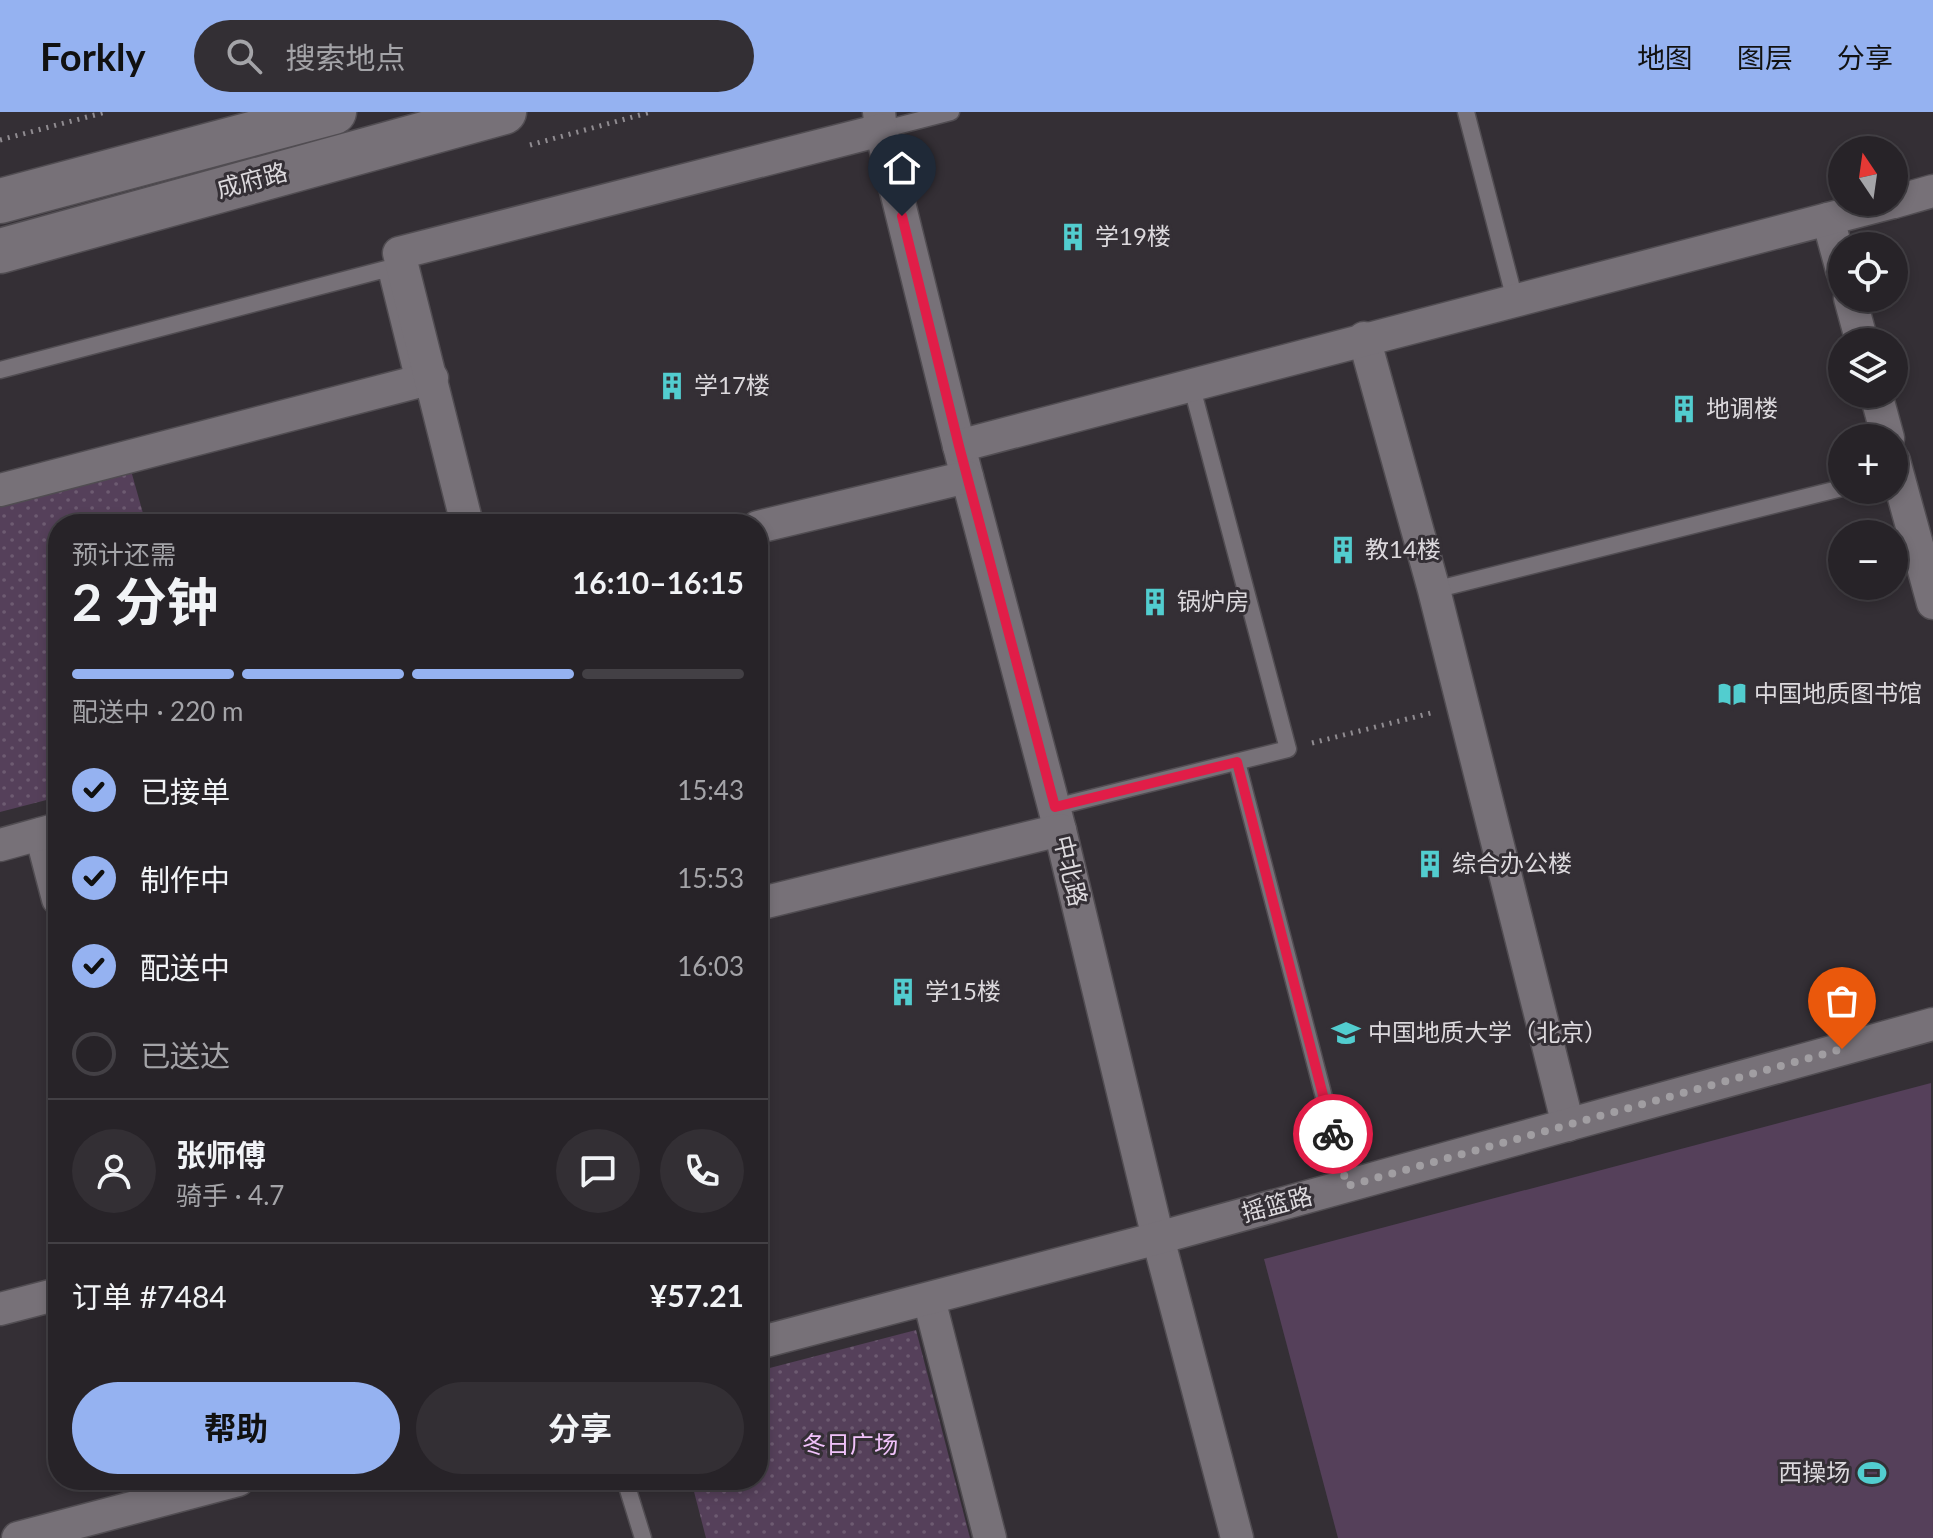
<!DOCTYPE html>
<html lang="zh">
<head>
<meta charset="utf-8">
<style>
	:root { --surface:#272328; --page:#332f34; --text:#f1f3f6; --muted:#a4a4a8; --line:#434045; --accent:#95b2f1 }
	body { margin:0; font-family:Lato,"Noto Sans SC",sans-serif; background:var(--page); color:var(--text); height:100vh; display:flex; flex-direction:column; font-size:30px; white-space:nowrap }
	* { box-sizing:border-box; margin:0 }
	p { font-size:26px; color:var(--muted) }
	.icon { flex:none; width:44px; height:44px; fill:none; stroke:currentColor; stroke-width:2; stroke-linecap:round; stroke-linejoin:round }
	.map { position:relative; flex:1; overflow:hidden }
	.details { position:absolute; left:48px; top:402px; width:720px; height:976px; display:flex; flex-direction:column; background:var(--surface); border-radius:32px; box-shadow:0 4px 12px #0003,0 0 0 2px var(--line) }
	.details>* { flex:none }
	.needle { width:52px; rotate:347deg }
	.controls { position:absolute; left:1828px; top:24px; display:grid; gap:16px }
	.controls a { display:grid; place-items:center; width:80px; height:80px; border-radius:50%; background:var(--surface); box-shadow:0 4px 12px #0003,0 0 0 2px var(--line); font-size:40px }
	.pin { position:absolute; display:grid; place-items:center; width:68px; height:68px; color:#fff; margin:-82px -34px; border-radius:50% 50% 50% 0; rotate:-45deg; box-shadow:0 0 8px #0007 }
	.pin .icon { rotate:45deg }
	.courier { position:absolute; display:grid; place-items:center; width:80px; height:80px; margin:-40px; border:6px solid #e11d48; border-radius:50%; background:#fff; color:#222; box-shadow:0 2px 10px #0007 }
	.summary em { font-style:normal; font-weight:700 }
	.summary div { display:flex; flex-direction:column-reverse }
	.summary { display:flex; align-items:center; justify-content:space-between; height:136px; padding:0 24px }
	h1 { font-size:52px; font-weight:700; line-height:60px }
	.bar { display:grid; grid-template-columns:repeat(4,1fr); gap:12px 8px; align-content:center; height:96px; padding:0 24px }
	.bar i { height:10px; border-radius:6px; background:var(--line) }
	.bar .selected { background:var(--accent) }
	.bar p { grid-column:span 4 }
	.line { display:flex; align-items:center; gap:20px; padding:0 24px; border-top:2px solid var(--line) }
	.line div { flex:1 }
	.round { display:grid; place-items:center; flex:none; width:84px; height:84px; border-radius:42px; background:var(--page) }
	ol { padding:0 24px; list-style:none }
	li { display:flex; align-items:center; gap:24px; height:88px }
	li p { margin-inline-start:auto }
	li .icon { padding:8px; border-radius:50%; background:var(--accent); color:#111; stroke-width:4 }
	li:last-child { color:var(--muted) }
	li i { width:44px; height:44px; border:4px solid var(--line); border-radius:50% }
	.primary-button { display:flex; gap:16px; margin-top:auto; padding:16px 24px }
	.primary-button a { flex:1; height:92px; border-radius:48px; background:var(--accent); color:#111; font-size:32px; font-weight:700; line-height:92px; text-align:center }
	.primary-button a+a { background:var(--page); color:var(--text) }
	header { display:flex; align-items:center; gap:48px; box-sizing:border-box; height:112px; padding:0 40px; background:var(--accent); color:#111 }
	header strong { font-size:38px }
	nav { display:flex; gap:44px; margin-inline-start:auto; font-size:28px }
	.search { width:560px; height:72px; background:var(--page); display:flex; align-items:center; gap:20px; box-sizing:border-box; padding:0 28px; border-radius:44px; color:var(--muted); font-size:30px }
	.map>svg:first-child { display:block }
	.green { fill:url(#green-dots) }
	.pitch { fill:#55405a }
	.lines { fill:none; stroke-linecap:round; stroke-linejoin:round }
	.lane-casing { stroke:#514d52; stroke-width:19 }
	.street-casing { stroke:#514d52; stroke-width:35 }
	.secondary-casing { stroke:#514d52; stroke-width:47 }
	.path { stroke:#908c91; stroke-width:5; stroke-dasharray:2 6; stroke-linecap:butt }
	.lane { stroke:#777178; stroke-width:16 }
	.street { stroke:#777178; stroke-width:32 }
	.secondary { stroke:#777178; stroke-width:44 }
	.done { stroke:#a19ea2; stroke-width:8; stroke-dasharray:0 14.4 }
	.route { stroke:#e11d48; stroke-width:10 }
	.labels { text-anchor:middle; stroke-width:6; stroke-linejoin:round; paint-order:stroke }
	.street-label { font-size:24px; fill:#dcd9dd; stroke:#342f35 }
	.poi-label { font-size:24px; fill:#dcd9dd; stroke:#342f35; text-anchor:start }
	.park-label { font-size:24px; fill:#f0c2fa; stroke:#342f35 }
</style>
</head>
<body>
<header>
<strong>Forkly</strong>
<div class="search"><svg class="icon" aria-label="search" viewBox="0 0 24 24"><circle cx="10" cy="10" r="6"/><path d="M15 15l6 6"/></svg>搜索地点</div>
<nav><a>地图</a><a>图层</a><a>分享</a></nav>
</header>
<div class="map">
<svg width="1933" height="1426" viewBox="0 0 1933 1426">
	<defs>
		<pattern id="green-dots" width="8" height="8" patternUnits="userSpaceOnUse" patternTransform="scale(2)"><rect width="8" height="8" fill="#55405a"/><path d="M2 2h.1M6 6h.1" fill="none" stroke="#6d5b71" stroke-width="1.8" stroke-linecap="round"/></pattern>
	</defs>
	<rect width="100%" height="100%" fill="#342f35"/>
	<!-- green -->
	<g class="green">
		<polygon points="130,355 146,412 58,412 58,685 0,700 0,390"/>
		<polygon points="916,1218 970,1426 706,1426 691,1368 758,1368 758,1259"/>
	</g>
	<!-- pitch -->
	<polygon class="pitch" points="1931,971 1933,1426 1338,1426 1264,1147"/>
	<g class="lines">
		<defs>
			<g id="lane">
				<polyline points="1466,0 1515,188"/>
				<polyline points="881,18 951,0"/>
				<polyline points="0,258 386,157 414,270"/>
				<polyline points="1434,478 1842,376"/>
				<polyline points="1237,650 1347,1074"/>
				<polyline points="1055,695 1288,637 1191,272"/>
				<polyline points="625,1368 643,1426"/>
			</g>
			<g id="street">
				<polyline points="879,0 881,18 959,334 1060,718 1158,1126 1237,1426"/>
				<polyline points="1894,90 1933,79"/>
				<polyline points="1828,107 1842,158"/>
				<polyline points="1850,186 1862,230"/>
				<polyline points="1364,226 1434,478 1568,1013"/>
				<polyline points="1876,282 1888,326"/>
				<polyline points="959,334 1893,90"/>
				<polyline points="1894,349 1933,491"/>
				<polyline points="0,378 432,266"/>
				<polyline points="467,412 399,141 881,18"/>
				<polyline points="758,415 967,365"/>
				<polyline points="41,722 58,787"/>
				<polyline points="0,733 58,717"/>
				<polyline points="758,792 1060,718"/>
				<polyline points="929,1187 990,1426"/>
				<polyline points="0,1197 58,1182"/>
				<polyline points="758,1231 1158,1126 1933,912"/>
				<polyline points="18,1426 238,1368"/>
			</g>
			<g id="secondary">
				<polyline points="0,89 334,0"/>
				<polyline points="0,139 504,0"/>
			</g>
		</defs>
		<!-- lane casing -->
		<use href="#lane" class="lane-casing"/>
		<!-- street casing -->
		<use href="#street" class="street-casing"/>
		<!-- secondary casing -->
		<use href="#secondary" class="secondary-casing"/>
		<!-- path -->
		<g class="path">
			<polyline points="0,28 106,0"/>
			<polyline points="530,33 651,0"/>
			<polyline points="1312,631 1431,601"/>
		</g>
		<!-- lane -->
		<use href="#lane" class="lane"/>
		<!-- street -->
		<use href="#street" class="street"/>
		<!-- secondary -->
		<use href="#secondary" class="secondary"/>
	</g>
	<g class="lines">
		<!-- done -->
		<polyline class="done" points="1333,1022 1347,1074 1842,937"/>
		<!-- route -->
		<polyline class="route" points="902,104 959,334 1055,695 1237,650 1333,1022"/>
	</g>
	<!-- icons -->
	<defs>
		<symbol id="building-bare" viewBox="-9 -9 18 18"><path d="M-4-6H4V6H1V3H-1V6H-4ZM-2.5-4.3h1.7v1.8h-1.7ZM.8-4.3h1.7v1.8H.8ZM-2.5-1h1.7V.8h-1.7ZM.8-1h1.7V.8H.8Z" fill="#52cdcf" stroke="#342f35" stroke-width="2.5" paint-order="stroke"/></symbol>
		<symbol id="library-bare" viewBox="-9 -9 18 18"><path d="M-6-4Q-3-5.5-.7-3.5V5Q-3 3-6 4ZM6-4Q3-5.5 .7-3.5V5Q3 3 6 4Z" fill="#52cdcf" stroke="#342f35" stroke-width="2.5" paint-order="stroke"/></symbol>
		<symbol id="university-bare" viewBox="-9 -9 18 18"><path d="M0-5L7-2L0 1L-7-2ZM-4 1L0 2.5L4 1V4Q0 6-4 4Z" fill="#52cdcf" stroke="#342f35" stroke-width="2.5" paint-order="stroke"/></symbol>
		<symbol id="stadium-bare" viewBox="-9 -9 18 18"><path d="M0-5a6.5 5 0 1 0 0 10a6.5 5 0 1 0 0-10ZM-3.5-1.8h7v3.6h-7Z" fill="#52cdcf" stroke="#342f35" stroke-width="2.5" paint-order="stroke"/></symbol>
	</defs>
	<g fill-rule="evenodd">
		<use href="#building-bare" x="1053" y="105" width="40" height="40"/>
		<use href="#building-bare" x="652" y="254" width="40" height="40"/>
		<use href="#building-bare" x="1664" y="277" width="40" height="40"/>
		<use href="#building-bare" x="1323" y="418" width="40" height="40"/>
		<use href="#building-bare" x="1135" y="470" width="40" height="40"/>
		<use href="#library-bare" x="1712" y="562" width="40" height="40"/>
		<use href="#building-bare" x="1410" y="732" width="40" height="40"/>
		<use href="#building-bare" x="883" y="860" width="40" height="40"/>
		<use href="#university-bare" x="1326" y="901" width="40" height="40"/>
		<use href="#stadium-bare" x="1852" y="1341" width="40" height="40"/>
	</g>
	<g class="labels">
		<!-- street labels -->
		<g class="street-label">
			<text transform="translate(252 69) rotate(-15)" y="8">成府路</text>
			<text transform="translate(1070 759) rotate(77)" y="8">中北路</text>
			<text transform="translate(1277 1093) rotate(-15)" y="8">摇篮路</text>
		</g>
		<!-- poi labels -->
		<g class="poi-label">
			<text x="1095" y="133">学19楼</text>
			<text x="694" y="282">学17楼</text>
			<text x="1706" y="305">地调楼</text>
			<text x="1365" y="446">教14楼</text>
			<text x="1177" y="498">锅炉房</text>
			<text x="1754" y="590">中国地质图书馆</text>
			<text x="1452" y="760">综合办公楼</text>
			<text x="925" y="888">学15楼</text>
			<text x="1368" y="929">中国地质大学（北京）</text>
			<text x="1850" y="1369" text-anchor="end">西操场</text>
		</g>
		<!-- park labels -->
		<g class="park-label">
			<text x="850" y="1341">冬日广场</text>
		</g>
	</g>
</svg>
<div class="controls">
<a><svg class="needle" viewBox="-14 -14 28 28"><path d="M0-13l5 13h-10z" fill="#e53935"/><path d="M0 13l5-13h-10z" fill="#a4a4a8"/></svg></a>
<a><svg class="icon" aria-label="locate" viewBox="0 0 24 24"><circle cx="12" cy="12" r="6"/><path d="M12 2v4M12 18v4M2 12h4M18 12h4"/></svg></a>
<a><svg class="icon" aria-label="layers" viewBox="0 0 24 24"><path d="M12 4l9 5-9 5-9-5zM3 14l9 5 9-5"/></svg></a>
<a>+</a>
<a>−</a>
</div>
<div class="pin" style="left:1842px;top:937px;background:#ea580c"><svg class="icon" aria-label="bag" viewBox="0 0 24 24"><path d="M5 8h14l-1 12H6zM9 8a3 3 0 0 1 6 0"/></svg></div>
<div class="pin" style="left:902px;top:104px;background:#1f2937"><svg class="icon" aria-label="home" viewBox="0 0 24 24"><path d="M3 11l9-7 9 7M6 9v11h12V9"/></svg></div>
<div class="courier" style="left:1333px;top:1022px"><svg class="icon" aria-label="bike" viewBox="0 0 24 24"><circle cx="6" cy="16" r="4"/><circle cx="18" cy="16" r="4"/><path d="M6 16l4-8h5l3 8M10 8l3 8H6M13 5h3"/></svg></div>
<section class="details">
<div class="summary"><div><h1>2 分钟</h1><p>预计还需</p></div><em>16:10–16:15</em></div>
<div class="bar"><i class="selected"></i><i class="selected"></i><i class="selected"></i><i></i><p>配送中 · 220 m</p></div>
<ol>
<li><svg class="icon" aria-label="check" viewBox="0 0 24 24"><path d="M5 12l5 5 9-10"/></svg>已接单<p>15:43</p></li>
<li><svg class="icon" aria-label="check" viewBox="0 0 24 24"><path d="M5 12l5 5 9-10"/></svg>制作中<p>15:53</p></li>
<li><svg class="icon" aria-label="check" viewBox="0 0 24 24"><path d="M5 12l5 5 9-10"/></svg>配送中<p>16:03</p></li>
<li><i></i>已送达</li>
</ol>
<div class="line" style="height:144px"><a class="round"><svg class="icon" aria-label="person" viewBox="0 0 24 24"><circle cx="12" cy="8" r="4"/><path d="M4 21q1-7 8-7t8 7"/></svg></a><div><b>张师傅</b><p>骑手 · 4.7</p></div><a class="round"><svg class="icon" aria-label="chat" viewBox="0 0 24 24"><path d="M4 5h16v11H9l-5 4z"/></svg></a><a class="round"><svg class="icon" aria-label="phone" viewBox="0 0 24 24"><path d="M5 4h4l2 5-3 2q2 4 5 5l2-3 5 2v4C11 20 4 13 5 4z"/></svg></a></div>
<div class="line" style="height:104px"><div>订单 #7484</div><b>¥57.21</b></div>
<div class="primary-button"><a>帮助</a><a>分享</a></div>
</section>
</div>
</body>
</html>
